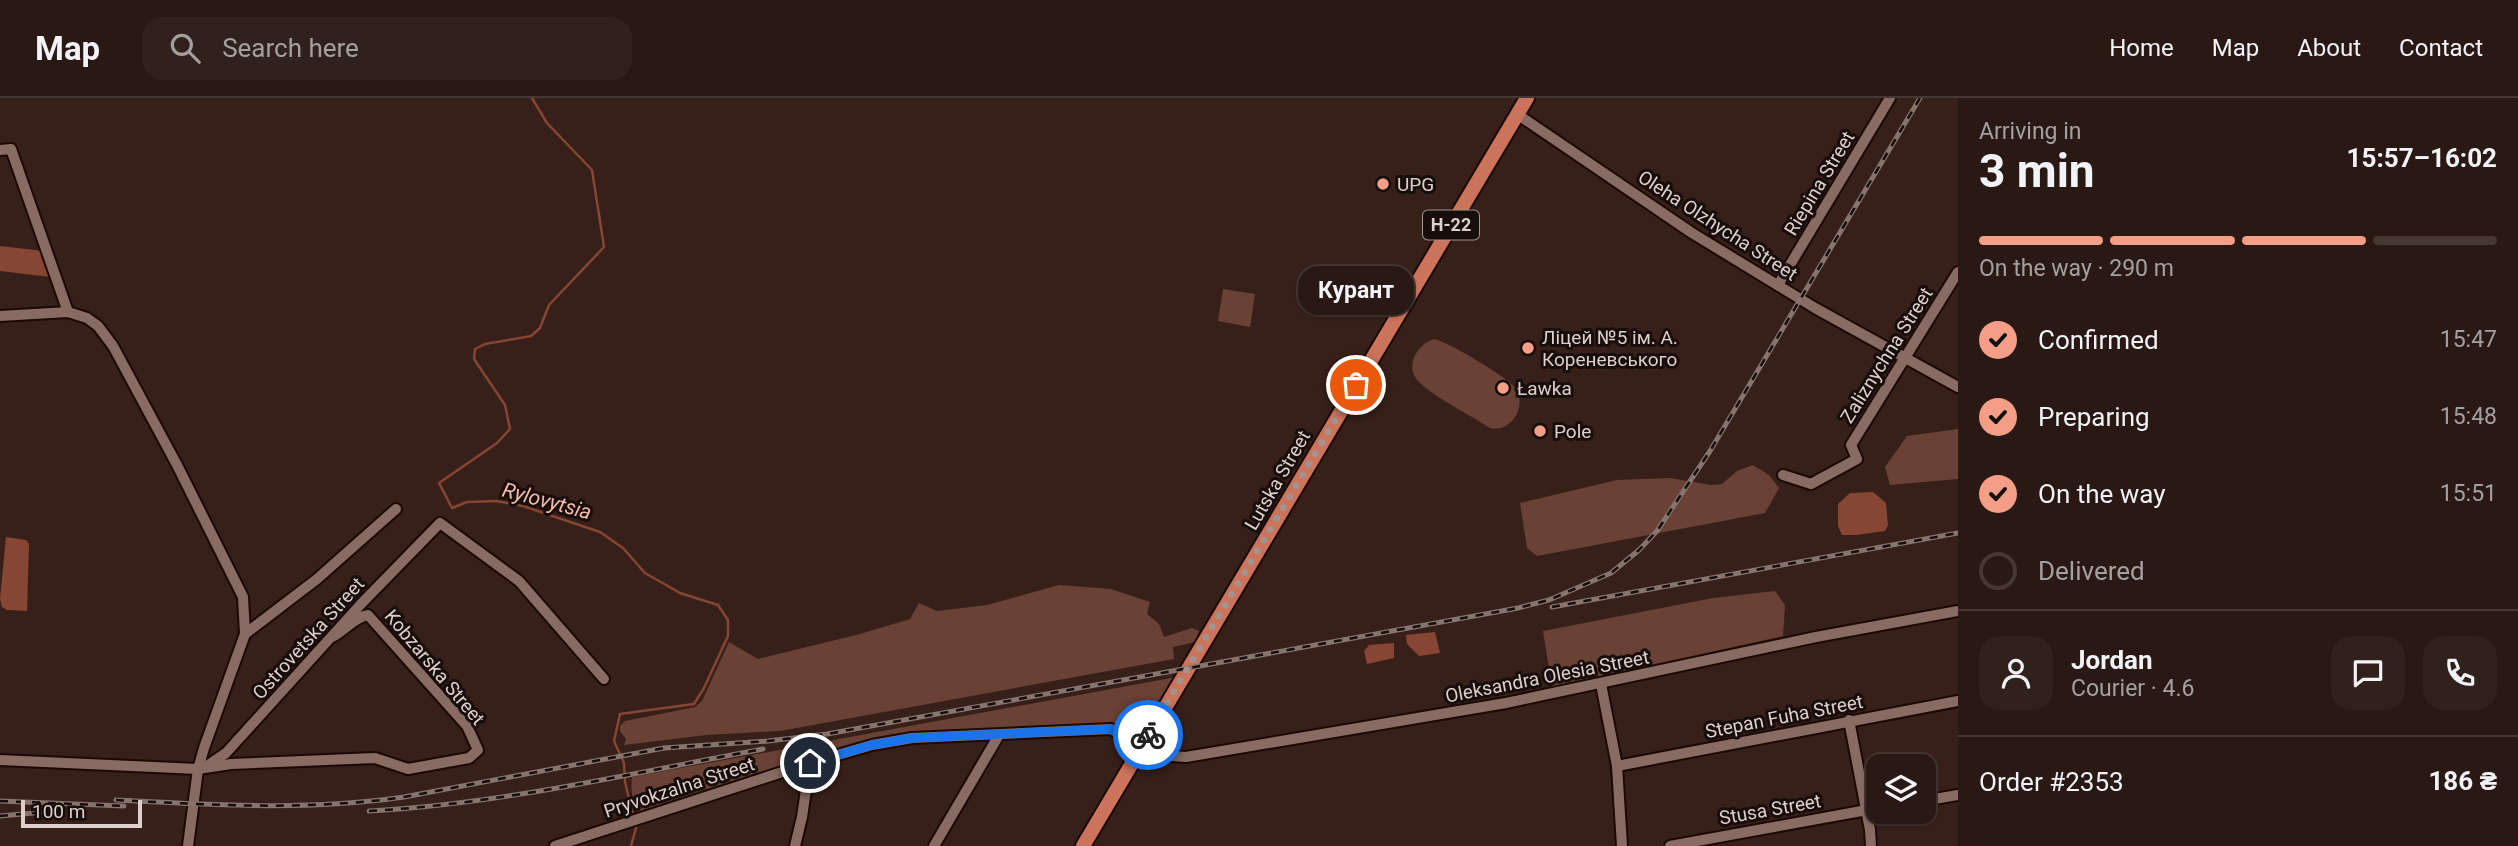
<!DOCTYPE html>
<html lang="en">
<head>
<meta charset="utf-8">
<style>
	:root { --surface:#291813; --page:#31211c; --text:#f1f3f6; --muted:#a5a0a0; --line:#453733; --accent:#f49e87 }
	body { margin:0; font-family:Roboto,sans-serif; background:var(--page); color:var(--text); height:100vh; display:flex; flex-direction:column; font-size:26px; white-space:nowrap }
	* { box-sizing:border-box; margin:0 }
	p { font-size:23px; color:var(--muted) }
	.icon { flex:none; width:38px; height:38px; fill:none; stroke:currentColor; stroke-width:2; stroke-linecap:round; stroke-linejoin:round }
	.map { position:relative; flex:1; overflow:hidden }
	.panel { display:flex; flex-direction:column; background:var(--surface); width:560px }
	.panel>* { flex:none }
	.tools { position:absolute; left:1866px; top:656px; display:grid; gap:14px }
	.tools a { display:grid; place-items:center; width:70px; height:70px; border-radius:14px; background:var(--surface); box-shadow:0 2px 5px #0004,0 0 0 2px var(--line); font-size:35px }
	.scale { position:absolute; left:21px; bottom:18px; width:121px; box-sizing:border-box; padding-left:7px; border:4px solid #dfcfca; border-top:0; font-size:19px; line-height:24px; white-space:nowrap; color:#dfcfca; -webkit-text-stroke:5px #170d0a; paint-order:stroke }
	.pin { position:absolute; display:grid; place-items:center; width:60px; height:60px; color:#fff; margin:-30px; border:4px solid #fff; border-radius:50%; box-shadow:0 2px 7px #0007 }
	.courier { position:absolute; display:grid; place-items:center; width:70px; height:70px; margin:-35px; border:5px solid #1a73e8; border-radius:50%; background:#fff; color:#222; box-shadow:0 2px 9px #0007 }
	.bubble { position:absolute; height:49px; border-radius:21px; background:var(--surface); box-shadow:0 2px 5px #0004,0 0 0 2px var(--line); font-size:23px; font-weight:700; line-height:49px; text-align:center }
	.headline em { font-style:normal; font-weight:700 }
	.headline div { display:flex; flex-direction:column-reverse }
	.headline { display:flex; align-items:center; justify-content:space-between; height:119px; padding:0 21px }
	h1 { font-size:46px; font-weight:700; line-height:52px }
	.bar { display:grid; grid-template-columns:repeat(4,1fr); gap:10px 7px; align-content:center; height:84px; padding:0 21px }
	.bar i { height:9px; border-radius:5px; background:var(--line) }
	.bar .active { background:var(--accent) }
	.bar p { grid-column:span 4 }
	.line { display:flex; align-items:center; gap:18px; padding:0 21px; border-top:2px solid var(--line) }
	.line div { flex:1 }
	.round { display:grid; place-items:center; flex:none; width:74px; height:74px; border-radius:21px; background:var(--page) }
	ol { padding:0 21px; list-style:none }
	li { display:flex; align-items:center; gap:21px; height:77px }
	li p { margin-inline-start:auto }
	li .icon { padding:7px; border-radius:50%; background:var(--accent); color:#111; stroke-width:4 }
	li:last-child { color:var(--muted) }
	li i { width:38px; height:38px; border:4px solid var(--line); border-radius:50% }
	header { display:flex; align-items:center; gap:42px; box-sizing:border-box; height:98px; padding:0 35px; background:var(--surface); border-bottom:2px solid var(--line) }
	header strong { font-size:33px }
	nav { display:flex; gap:38px; margin-inline-start:auto; font-size:24px }
	.search { width:490px; height:63px; background:var(--page); display:flex; align-items:center; gap:18px; box-sizing:border-box; padding:0 24px; border-radius:21px; color:var(--muted); font-size:26px }
	main { display:flex; flex:1; min-height:0 }
	.map>svg:first-child { display:block }
	.green { fill:#6a4135 }
	.water { fill:#874533 }
	.lines { fill:none; stroke-linecap:round; stroke-linejoin:round }
	.stream { stroke:#874533; stroke-width:2.5 }
	.minor-casing { stroke:#1d0904; stroke-width:14 }
	.major-casing { stroke:#1d0904; stroke-width:18 }
	.minor { stroke:#886c64; stroke-width:10 }
	.major { stroke:#cb735b; stroke-width:14 }
	.rail-casing { stroke:#87746e; stroke-width:5 }
	.rail { stroke:#170d0a; stroke-width:2.5; stroke-dasharray:8; stroke-linecap:butt }
	.done { stroke:#a4928c; stroke-width:7; stroke-dasharray:0 12.6 }
	.route { stroke:#1a73e8; stroke-width:9 }
	.poi-dot { fill:#f49e87; stroke:#170d0a; stroke-width:2.5 }
	.labels { text-anchor:middle; stroke-width:6; stroke-linejoin:round; paint-order:stroke }
	.shield { fill:#170d0a; stroke:#a39590; stroke-width:2 }
	.shield-label { font-size:18px; font-weight:bold; fill:#dfcfca }
	.street-label { font-size:19px; fill:#dfcfca; stroke:#170d0a }
	.poi-label { font-size:19px; fill:#dfcfca; stroke:#170d0a; text-anchor:start }
	.water-label { font-size:21px; font-style:italic; fill:#f8bbaa; stroke:#170d0a }
</style>
</head>
<body>
<header>
<strong>Map</strong>
<div class="search"><svg class="icon" aria-label="search" viewBox="0 0 24 24"><circle cx="10" cy="10" r="6"/><path d="M15 15l6 6"/></svg>Search here</div>
<nav><a>Home</a><a>Map</a><a>About</a><a>Contact</a></nav>
</header>
<main>
<div class="map">
<svg width="1958" height="748" viewBox="0 0 1958 748">
	<rect width="100%" height="100%" fill="#372019"/>
	<!-- green -->
	<g class="green">
		<polygon points="1223,191 1255,196 1250,229 1218,223"/>
		<path d="M1434,241C1445,242 1511,281 1516,291C1527,309 1511,335 1490,330C1470,317 1436,300 1420,285C1403,270 1417,246 1434,241Z"/>
		<polygon points="1958,331 1958,381 1890,387 1885,369 1907,338"/>
		<polygon points="1753,367 1769,377 1779,390 1765,415 1537,458 1527,450 1520,405 1617,382 1670,380 1711,387 1722,386 1737,373"/>
		<polygon points="1059,487 1111,491 1150,504 1147,516 1159,526 1164,539 1192,530 1199,533 1195,544 1173,549 1174,561 780,633 706,637 624,647 626,641 620,633 620,628 625,623 695,609 702,603 729,544 758,561 860,536 910,521 919,505 937,513 987,507"/>
		<polygon points="1775,493 1785,507 1783,538 1552,589 1543,533 1713,500"/>
		<path d="M1182,578L1150,626L1141,630L899,642L639,720C634,708 630,693 632,679Z"/>
	</g>
	<!-- water -->
	<g class="water">
		<polygon points="0,148 44,153 51,179 0,173"/>
		<polygon points="1873,394 1886,405 1888,427 1885,433 1856,437 1842,437 1838,428 1838,406 1850,395"/>
		<polygon points="6,439 26,442 29,446 27,513 7,512 2,509 0,501"/>
		<polygon points="1435,534 1440,555 1419,558 1407,546 1406,537"/>
		<polygon points="1394,545 1394,560 1367,566 1364,553 1369,547"/>
	</g>
	<g class="lines">
		<!-- stream -->
		<g class="stream">
			<polyline points="532,0 547,25 592,72 604,149 549,207 540,230 531,238 485,246 475,251 474,261 505,307 510,331 497,345 439,385 452,410 467,404 496,403 523,408 600,434 623,450 645,475 680,495 718,507 728,522 728,538 704,590 694,606 620,616 614,643 624,665 625,684 633,718"/>
			<polyline points="631,748 636,730 635,724"/>
		</g>
		<defs>
			<g id="minor">
				<polyline points="1517,16 1692,135 1815,210 1958,289"/>
				<polyline points="0,52 11,51 68,214"/>
				<polyline points="1778,187 1890,0"/>
				<polyline points="0,218 68,214 87,220 98,228 113,248 177,367 243,499 245,536 204,650 198,671 188,748"/>
				<polyline points="1783,377 1811,386 1857,361 1851,347 1958,174"/>
				<polyline points="245,536 317,481 396,411"/>
				<polyline points="1601,586 1617,668 1622,748"/>
				<polyline points="1849,622 1870,732 1871,748"/>
				<path d="M0,662L198,671L231,666L375,660L408,671L469,660L478,652L467,628L368,517C354,519 345,533 332,539"/>
				<polyline points="207,668 226,655 361,506 440,425 519,483 604,581"/>
				<polyline points="1617,668 1958,603"/>
				<polyline points="1923,703 1958,697"/>
				<polyline points="555,748 810,665 872,647 912,640 1111,631 1158,657 1186,659 1506,605 1816,539 1958,513"/>
				<polyline points="795,748 802,719 810,665"/>
				<polyline points="934,748 999,637"/>
				<polyline points="1670,748 1878,710"/>
			</g>
			<polyline id="major" points="1083,748 1527,0"/>
		</defs>
		<!-- minor casing -->
		<use href="#minor" class="minor-casing"/>
		<!-- major casing -->
		<use href="#major" class="major-casing"/>
		<!-- minor -->
		<use href="#minor" class="minor"/>
		<!-- major -->
		<use href="#major" class="major"/>
		<defs>
			<g id="rail">
				<polyline points="1552,509 1958,435"/>
				<path d="M116,702C213,707 308,713 404,699L664,650L768,643L827,636L1518,510L1549,502L1611,475L1639,452L1657,433L1710,353L1920,0"/>
				<polyline points="0,703 124,708"/>
				<path d="M369,713C501,706 633,675 763,651"/>
				<polyline points="0,718 56,713"/>
			</g>
		</defs>
		<!-- rail casing -->
		<use href="#rail" class="rail-casing"/>
		<!-- rail -->
		<use href="#rail" class="rail"/>
	</g>
	<g class="lines">
		<!-- done -->
		<polyline class="done" points="1148,637 1356,287"/>
		<!-- route -->
		<polyline class="route" points="810,665 872,647 912,640 1111,631 1142,648 1148,637"/>
	</g>
	<!-- markers -->
	<g class="poi-dot">
		<circle cx="1383" cy="86" r="7"/>
		<circle cx="1528" cy="250" r="7"/>
		<circle cx="1503" cy="290" r="7"/>
		<circle cx="1540" cy="333" r="7"/>
	</g>
	<g class="labels">
		<!-- shield labels -->
		<rect class="shield" x="1423" y="112.5" width="56" height="29" rx="5"/>
		<g class="shield-label">
			<text x="1451" y="133">Н-22</text>
		</g>
		<!-- street labels -->
		<g class="street-label">
			<text transform="translate(1819 85) rotate(-59)" y="7">Riepina Street</text>
			<text transform="translate(1718 127) rotate(33)" y="7">Oleha Olzhycha Street</text>
			<text transform="translate(1886 257) rotate(-58)" y="7">Zaliznychna Street</text>
			<text transform="translate(1277 382) rotate(-60)" y="7">Lutska Street</text>
			<text transform="translate(308 540) rotate(-48)" y="7">Ostrovetska Street</text>
			<text transform="translate(435 569) rotate(50)" y="7">Kobzarska Street</text>
			<text transform="translate(1547 578) rotate(-11)" y="7">Oleksandra Olesia Street</text>
			<text transform="translate(1784 618) rotate(-11)" y="7">Stepan Fuha Street</text>
			<text transform="translate(679 689) rotate(-18)" y="7">Pryvokzalna Street</text>
			<text transform="translate(1770 711) rotate(-10)" y="7">Stusa Street</text>
		</g>
		<!-- poi labels -->
		<g class="poi-label">
			<text x="1397" y="93">UPG</text>
			<text x="1542" y="246">Ліцей №5 ім. А.<tspan x="1542" dy="22">Кореневського</tspan></text>
			<text x="1517" y="297">Ławka</text>
			<text x="1554" y="340">Pole</text>
		</g>
		<!-- water labels -->
		<g class="water-label">
			<text transform="translate(547 403) rotate(15)" y="7">Rylovytsia</text>
		</g>
	</g>
</svg>
<div class="tools">
<a><svg class="icon" aria-label="layers" viewBox="0 0 24 24"><path d="M12 4l9 5-9 5-9-5zM3 14l9 5 9-5"/></svg></a>
</div>
<div class="scale">100 m</div>
<div class="pin" style="left:1356px;top:287px;background:#ea580c"><svg class="icon" aria-label="bag" viewBox="0 0 24 24"><path d="M5 8h14l-1 12H6zM9 8a3 3 0 0 1 6 0"/></svg></div>
<div class="pin" style="left:810px;top:665px;background:#1f2937"><svg class="icon" aria-label="home" viewBox="0 0 24 24"><path d="M3 11l9-7 9 7M6 9v11h12V9"/></svg></div>
<div class="courier" style="left:1148px;top:637px"><svg class="icon" aria-label="bike" viewBox="0 0 24 24"><circle cx="6" cy="16" r="4"/><circle cx="18" cy="16" r="4"/><path d="M6 16l4-8h5l3 8M10 8l3 8H6M13 5h3"/></svg></div>
<div class="bubble" style="left:1298px;top:168px;width:116px">Курант</div>
</div>
<section class="panel">
<div class="headline"><div><h1>3 min</h1><p>Arriving in</p></div><em>15:57–16:02</em></div>
<div class="bar"><i class="active"></i><i class="active"></i><i class="active"></i><i></i><p>On the way · 290 m</p></div>
<ol>
<li><svg class="icon" aria-label="check" viewBox="0 0 24 24"><path d="M5 12l5 5 9-10"/></svg>Confirmed<p>15:47</p></li>
<li><svg class="icon" aria-label="check" viewBox="0 0 24 24"><path d="M5 12l5 5 9-10"/></svg>Preparing<p>15:48</p></li>
<li><svg class="icon" aria-label="check" viewBox="0 0 24 24"><path d="M5 12l5 5 9-10"/></svg>On the way<p>15:51</p></li>
<li><i></i>Delivered</li>
</ol>
<div class="line" style="height:126px"><a class="round"><svg class="icon" aria-label="person" viewBox="0 0 24 24"><circle cx="12" cy="8" r="4"/><path d="M4 21q1-7 8-7t8 7"/></svg></a><div><b>Jordan</b><p>Courier · 4.6</p></div><a class="round"><svg class="icon" aria-label="chat" viewBox="0 0 24 24"><path d="M4 5h16v11H9l-5 4z"/></svg></a><a class="round"><svg class="icon" aria-label="phone" viewBox="0 0 24 24"><path d="M5 4h4l2 5-3 2q2 4 5 5l2-3 5 2v4C11 20 4 13 5 4z"/></svg></a></div>
<div class="line" style="height:91px"><div>Order #2353</div><b>186 ₴</b></div>
</section>
</main>
</body>
</html>
